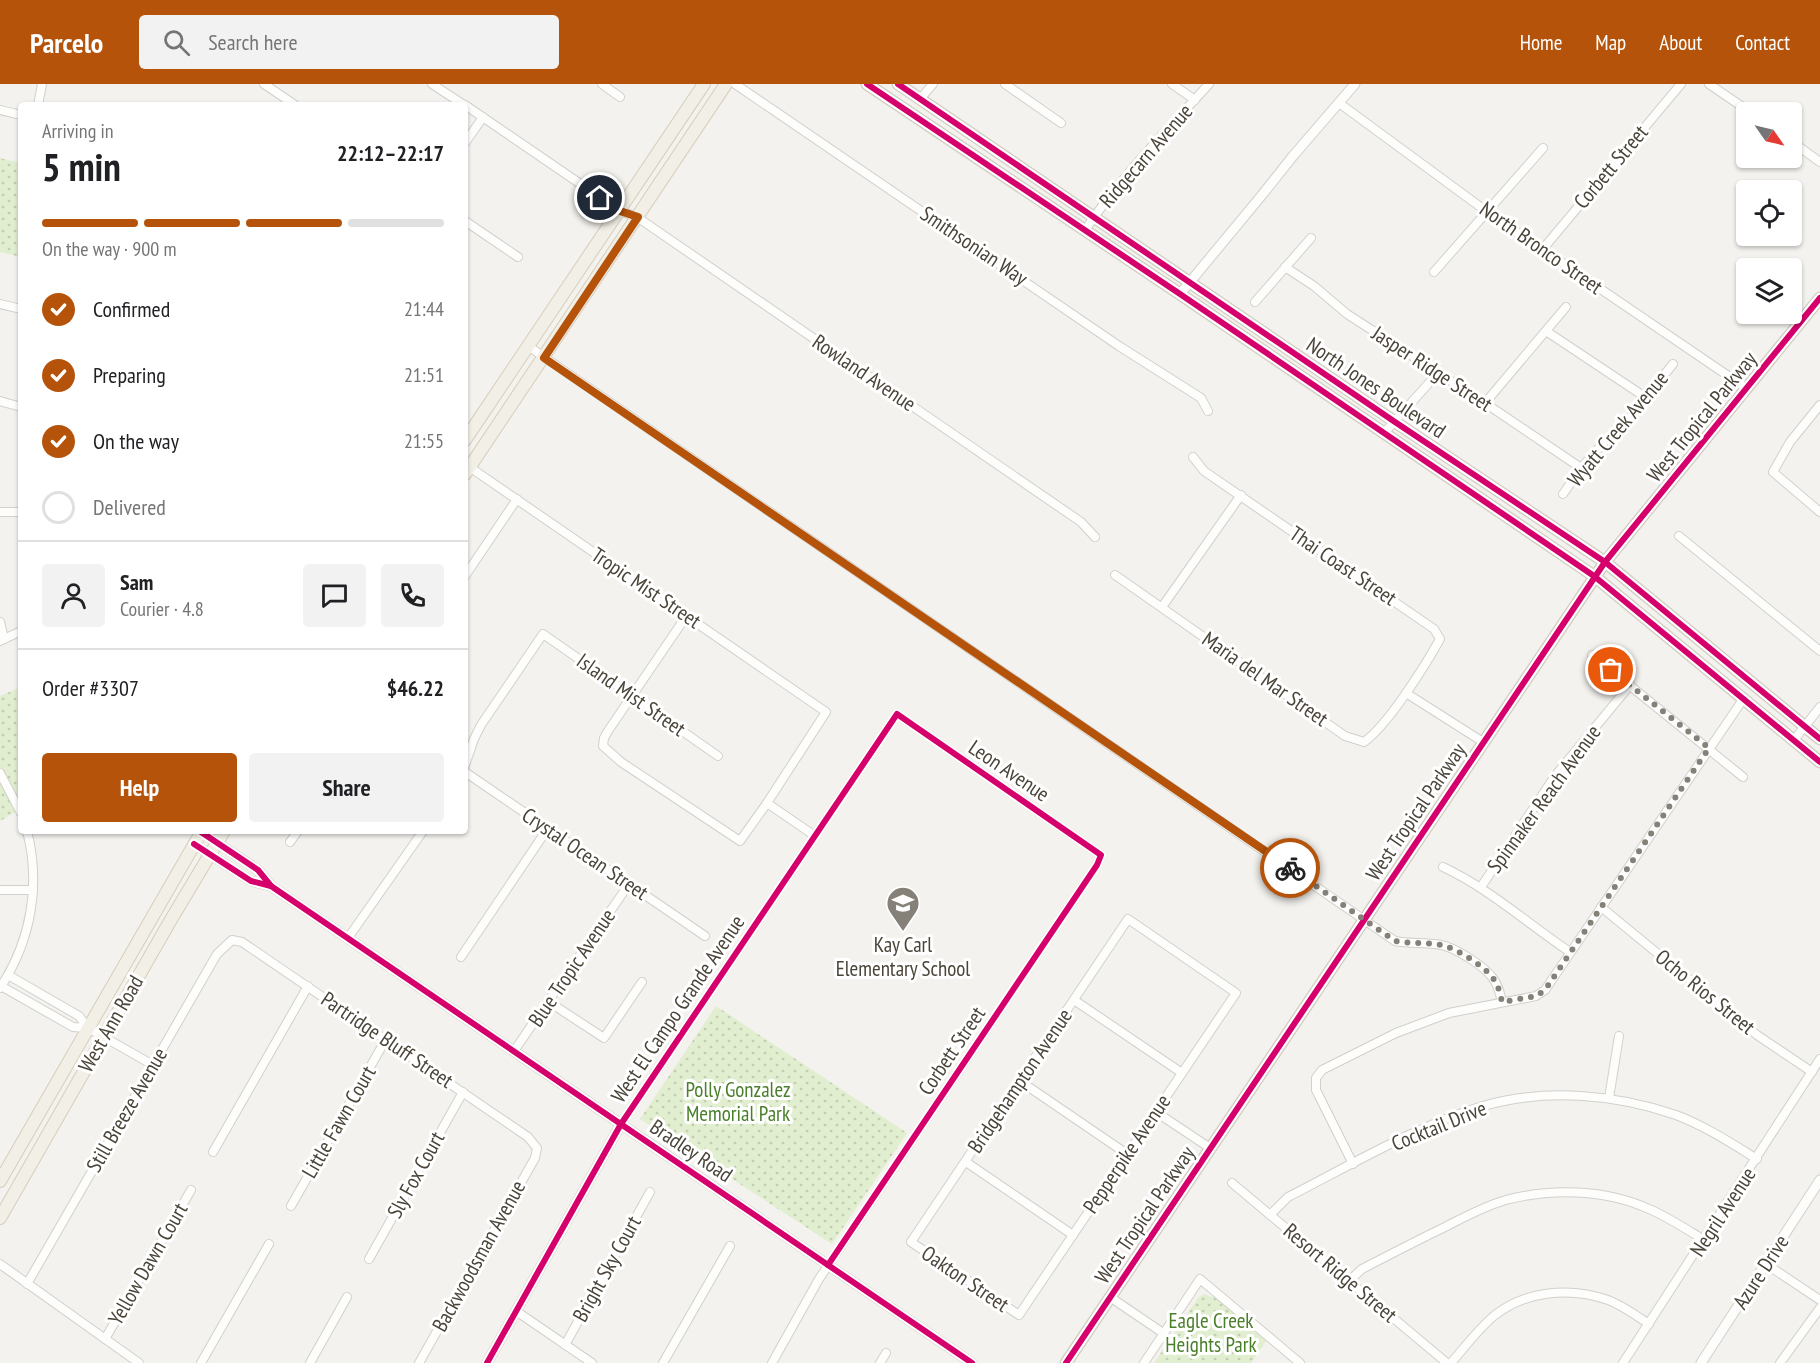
<!DOCTYPE html>
<html lang="en">
<head>
<meta charset="utf-8">
<style>
	:root { --surface:#fff; --page:#f2f2f2; --text:#202124; --muted:#757577; --line:#e0e0e0; --accent:#b45309 }
	body { margin:0; font-family:"PT Sans Narrow",sans-serif; background:var(--page); color:var(--text); height:100vh; display:flex; flex-direction:column; font-size:22px; white-space:nowrap }
	* { box-sizing:border-box; margin:0 }
	p { font-size:20px; color:var(--muted) }
	.icon { flex:none; width:33px; height:33px; fill:none; stroke:currentColor; stroke-width:2; stroke-linecap:round; stroke-linejoin:round }
	.map { position:relative; flex:1; overflow:hidden }
	.side { position:absolute; left:18px; top:18px; width:450px; height:732px; display:flex; flex-direction:column; background:var(--surface); border-radius:6px; box-shadow:0 2px 4px #0004 }
	.side>* { flex:none }
	.needle { width:39px; rotate:124deg }
	.fabs { position:absolute; left:1736px; top:18px; display:grid; gap:12px }
	.fabs a { display:grid; place-items:center; width:66px; height:66px; border-radius:6px; background:var(--surface); box-shadow:0 2px 4px #0004; font-size:30px }
	.pin { position:absolute; display:grid; place-items:center; width:51px; height:51px; color:#fff; margin:-26px; border:3px solid #fff; border-radius:50%; box-shadow:0 2px 6px #0007 }
	.courier { position:absolute; display:grid; place-items:center; width:60px; height:60px; margin:-30px; border:4px solid #b45309; border-radius:50%; background:#fff; color:#222; box-shadow:0 2px 8px #0007 }
	.overview em { font-style:normal; font-weight:800 }
	.overview div { display:flex; flex-direction:column-reverse }
	.overview { display:flex; align-items:center; justify-content:space-between; height:102px; padding:0 24px }
	h1 { font-size:39px; font-weight:800; line-height:45px }
	.bar { display:grid; grid-template-columns:repeat(4,1fr); gap:9px 6px; align-content:center; height:72px; padding:0 24px }
	.bar i { height:8px; border-radius:4px; background:var(--line) }
	.bar .selected { background:var(--accent) }
	.bar p { grid-column:span 4 }
	.line { display:flex; align-items:center; gap:15px; padding:0 24px; border-top:2px solid var(--line) }
	.line div { flex:1 }
	.round { display:grid; place-items:center; flex:none; width:63px; height:63px; border-radius:6px; background:var(--page) }
	ol { padding:0 24px; list-style:none }
	li { display:flex; align-items:center; gap:18px; height:66px }
	li p { margin-inline-start:auto }
	li .icon { padding:6px; border-radius:50%; background:var(--accent); color:#fff; stroke-width:4 }
	li:last-child { color:var(--muted) }
	li i { width:33px; height:33px; border:3px solid var(--line); border-radius:50% }
	.button { display:flex; gap:12px; margin-top:auto; padding:12px 24px }
	.button a { flex:1; height:69px; border-radius:6px; background:var(--accent); color:#fff; font-size:24px; font-weight:800; line-height:69px; text-align:center }
	.button a+a { background:var(--page); color:var(--text) }
	header { display:flex; align-items:center; gap:36px; box-sizing:border-box; height:84px; padding:0 30px; background:var(--accent); color:#fff }
	header strong { font-size:28px }
	nav { display:flex; gap:33px; margin-inline-start:auto; font-size:21px }
	.search { width:420px; height:54px; background:var(--page); display:flex; align-items:center; gap:15px; box-sizing:border-box; padding:0 21px; border-radius:6px; color:var(--muted); font-size:22px }
	.map>svg:first-child { display:block }
	.grass { fill:url(#grass-dots) }
	.lines { fill:none; stroke-linecap:round; stroke-linejoin:round }
	.minor-casing { stroke:#d2d0cb; stroke-width:10 }
	.tertiary-casing { stroke:#d2d0cb; stroke-width:11 }
	.secondary-casing { stroke:#d3cfc5; stroke-width:13 }
	.primary-casing { stroke:#d6cebb; stroke-width:14 }
	.minor { stroke:#fdfdfc; stroke-width:8 }
	.tertiary { stroke:#fdfdfc; stroke-width:9 }
	.secondary { stroke:#f7f6f1; stroke-width:10 }
	.primary { stroke:#f2efe6; stroke-width:12 }
	.cycleway-casing { stroke:#fff; stroke-width:10 }
	.cycleway { stroke:#d6006c; stroke-width:6 }
	.done { stroke:#868178; stroke-width:6; stroke-dasharray:0 10.8 }
	.route { stroke:#b45309; stroke-width:8 }
	.labels { text-anchor:middle; stroke-width:6; stroke-linejoin:round; paint-order:stroke }
	.street-label { font-size:21px; fill:#4b4439; stroke:#fff }
	.poi-label { font-size:21px; fill:#4b4439; stroke:#fff }
	.park-label { font-size:21px; fill:#4a7f2a; stroke:#fff }
</style>
</head>
<body>
<header>
<strong>Parcelo</strong>
<div class="search"><svg class="icon" aria-label="search" viewBox="0 0 24 24"><circle cx="10" cy="10" r="6"/><path d="M15 15l6 6"/></svg>Search here</div>
<nav><a>Home</a><a>Map</a><a>About</a><a>Contact</a></nav>
</header>
<div class="map">
<svg width="1820" height="1279" viewBox="0 0 1820 1279">
	<defs>
		<pattern id="grass-dots" width="8" height="8" patternUnits="userSpaceOnUse" patternTransform="scale(1.5)"><rect width="8" height="8" fill="#e1eecf"/><path d="M2 2h.1M6 6h.1" fill="none" stroke="#c3cdb2" stroke-width="1.8" stroke-linecap="round"/></pattern>
	</defs>
	<rect width="100%" height="100%" fill="#f4f2ee"/>
	<!-- grass -->
	<g class="grass">
		<polygon points="0,74 21,79 21,173 0,168"/>
		<polygon points="21,603 21,725 0,737 0,612"/>
		<polygon points="716,922 907,1049 832,1160 640,1035"/>
		<polygon points="1204,1210 1215,1214 1266,1257 1251,1279 1154,1279 1198,1214"/>
	</g>
	<g class="lines">
		<defs>
			<g id="minor">
				<polyline points="264,0 295,21"/>
				<polyline points="432,0 464,21"/>
				<polyline points="602,0 620,13"/>
				<polyline points="735,0 1119,262 1201,314 1208,327"/>
				<polyline points="1005,0 1061,39"/>
				<polyline points="1172,0 1195,16"/>
				<polyline points="1709,0 1750,28"/>
				<polyline points="920,15 933,0"/>
				<polyline points="1339,19 1486,127 1746,304"/>
				<polyline points="38,21 42,0"/>
				<polyline points="465,21 620,127 637,133 1081,438 1095,453"/>
				<polyline points="0,26 21,31"/>
				<polyline points="1791,57 1820,78"/>
				<polyline points="465,59 483,33"/>
				<polyline points="465,137 518,173"/>
				<path d="M1085,146C1121,93 1166,47 1209,0"/>
				<polyline points="1542,166 1681,0"/>
				<polyline points="1285,183 1314,202 1347,230 1485,319 1581,384"/>
				<polyline points="1434,188 1543,64"/>
				<polyline points="1255,218 1311,154"/>
				<polyline points="0,220 21,225"/>
				<polyline points="1546,247 1645,313"/>
				<path d="M528,262L1395,857C1410,860 1425,858 1441,861C1454,863 1484,882 1492,893C1498,900 1500,909 1502,918"/>
				<polyline points="0,317 21,323"/>
				<polyline points="1485,319 1566,223"/>
				<polyline points="1820,321 1790,358 1773,388 1820,428"/>
				<polyline points="1384,349 1438,289"/>
				<polyline points="468,382 826,628 767,719 740,757 621,678 603,662 604,654 608,647 687,531"/>
				<polyline points="1563,410 1581,384 1606,356 1619,347 1673,280"/>
				<polyline points="0,428 21,428"/>
				<polyline points="1679,452 1820,567"/>
				<path d="M1115,491L1345,652L1364,658C1388,641 1425,582 1440,555L1434,545L1204,387L1193,373"/>
				<polyline points="465,492 517,415"/>
				<polyline points="1162,523 1241,411"/>
				<polyline points="0,538 4,555"/>
				<polyline points="0,557 21,547"/>
				<polyline points="1592,571 1743,693"/>
				<polyline points="1406,609 1483,658"/>
				<polyline points="1794,656 1820,623"/>
				<polyline points="465,681 474,655 481,641 543,550 718,672"/>
				<polyline points="465,688 705,852"/>
				<polyline points="0,689 21,729"/>
				<polyline points="767,719 815,752"/>
				<polyline points="290,758 298,747"/>
				<path d="M1443,783C1490,805 1528,840 1570,868"/>
				<polyline points="1481,803 1555,692 1630,601"/>
				<polyline points="0,806 33,806"/>
				<polyline points="1601,823 1757,951 1812,988"/>
				<polygon points="1128,835 1236,909 1019,1231 911,1158"/>
				<polyline points="348,854 423,747"/>
				<polyline points="461,873 548,744"/>
				<polyline points="8,891 79,932 88,944"/>
				<polyline points="1,902 73,943 88,944 153,981"/>
				<path d="M0,904C31,857 41,801 27,747"/>
				<polyline points="1074,916 1182,989"/>
				<polyline points="549,918 604,954 642,898"/>
				<polyline points="514,967 629,800"/>
				<polyline points="1020,997 1127,1070"/>
				<polyline points="1609,1014 1619,952"/>
				<polyline points="1156,1028 1210,1064"/>
				<polyline points="621,1040 897,630 1101,771 1097,781 819,1195 772,1279"/>
				<polyline points="213,1068 308,902"/>
				<polyline points="966,1078 1073,1151"/>
				<polyline points="1353,1080 1316,1006 1316,994 1322,986 1396,949 1449,929 1536,912 1545,906 1744,614"/>
				<polyline points="1232,1099 1447,1279"/>
				<polyline points="291,1122 386,955"/>
				<path d="M1270,1131L1288,1113C1349,1082 1418,1041 1483,1022C1546,1004 1615,1010 1676,1031C1705,1042 1731,1059 1757,1075"/>
				<polyline points="369,1175 463,1008"/>
				<polyline points="0,1180 139,1279"/>
				<polyline points="1766,1180 1820,1216"/>
				<path d="M1349,1197L1362,1185C1389,1171 1416,1157 1443,1144C1463,1134 1484,1122 1506,1116C1551,1104 1605,1105 1649,1125C1668,1133 1686,1145 1704,1156"/>
				<polyline points="27,1200 217,870 232,856 242,858 528,1053 537,1064 535,1074 419,1279"/>
				<polyline points="1110,1213 1163,1249"/>
				<polyline points="516,1227 592,1279"/>
				<polyline points="105,1255 191,1106"/>
				<polyline points="565,1261 650,1108"/>
				<polyline points="201,1279 269,1160"/>
				<polyline points="310,1279 347,1213"/>
				<polyline points="663,1279 730,1162"/>
				<polyline points="880,1279 886,1269"/>
				<polyline points="1144,1279 1200,1195 1300,1279"/>
				<path d="M1451,1279C1465,1263 1478,1245 1495,1231C1526,1207 1569,1203 1605,1215C1621,1220 1635,1231 1649,1240"/>
				<polyline points="1623,1279 1820,975"/>
				<polyline points="1780,1279 1820,1224"/>
			</g>
			<g id="tertiary">
				<polyline points="1180,210 1262,111 1293,72 1355,0"/>
				<polyline points="201,748 258,786 271,802 972,1279"/>
				<polyline points="194,760 251,797 271,802"/>
				<polyline points="487,1279 621,1040"/>
				<polyline points="1701,1279 1820,1096"/>
			</g>
			<g id="secondary">
				<polyline points="867,0 1180,210 1594,492 1820,678"/>
				<polyline points="898,0 1395,338 1605,478 1820,655"/>
				<polyline points="1066,1279 1605,478 1820,214"/>
			</g>
			<g id="primary">
				<polyline points="465,356 704,0"/>
				<polyline points="465,390 726,0"/>
				<polyline points="0,1097 202,747"/>
				<polyline points="0,1134 169,839 224,747"/>
			</g>
		</defs>
		<!-- minor casing -->
		<use href="#minor" class="minor-casing"/>
		<!-- tertiary casing -->
		<use href="#tertiary" class="tertiary-casing"/>
		<!-- secondary casing -->
		<use href="#secondary" class="secondary-casing"/>
		<!-- primary casing -->
		<use href="#primary" class="primary-casing"/>
		<!-- minor -->
		<use href="#minor" class="minor"/>
		<!-- tertiary -->
		<use href="#tertiary" class="tertiary"/>
		<!-- secondary -->
		<use href="#secondary" class="secondary"/>
		<!-- primary -->
		<use href="#primary" class="primary"/>
		<defs>
			<g id="cycleway">
				<polyline points="867,0 1180,210 1594,492 1820,678"/>
				<polyline points="898,0 1395,338 1605,478 1820,655"/>
				<polyline points="201,748 258,786 271,802 972,1279"/>
				<polyline points="194,760 251,797 271,802"/>
				<polyline points="487,1279 621,1040 897,630 1101,771 1097,781 828,1181"/>
				<polyline points="1066,1279 1605,478 1820,214"/>
			</g>
		</defs>
		<!-- cycleway casing -->
		<use href="#cycleway" class="cycleway-casing"/>
		<!-- cycleway -->
		<use href="#cycleway" class="cycleway"/>
	</g>
	<g class="lines">
		<!-- done -->
		<path class="done" d="M1290,784L1395,857C1410,860 1426,858 1441,861C1454,863 1484,882 1492,893C1498,900 1500,909 1502,918L1536,912L1545,906L1709,664L1611,586"/>
		<!-- route -->
		<polyline class="route" points="600,114 620,127 638,133 544,274 1290,784"/>
	</g>
	<!-- icons -->
	<defs>
		<symbol id="school-pin" viewBox="-11 -11 22 30"><path d="M0 17L-7.5 6A9.5 9.5 0 1 1 7.5 6Z" fill="#868178" stroke="#fff"/><path d="M0-5L7-2L0 1L-7-2ZM-4 1L0 2.5L4 1V4Q0 6-4 4Z" fill="#fff"/></symbol>
	</defs>
	<g fill-rule="evenodd">
		<use href="#school-pin" x="884" y="800" width="38" height="52"/>
	</g>
	<g class="labels">
		<!-- street labels -->
		<g class="street-label">
			<text transform="translate(1146 72) rotate(-49)" y="7">Ridgecarn Avenue</text>
			<text transform="translate(1611 83) rotate(-50)" y="7">Corbett Street</text>
			<text transform="translate(974 162) rotate(34)" y="7">Smithsonian Way</text>
			<text transform="translate(1541 164) rotate(35)" y="7">North Bronco Street</text>
			<text transform="translate(1432 285) rotate(33)" y="7">Jasper Ridge Street</text>
			<text transform="translate(864 289) rotate(34)" y="7">Rowland Avenue</text>
			<text transform="translate(1376 304) rotate(34)" y="7">North Jones Boulevard</text>
			<text transform="translate(1702 333) rotate(-51)" y="7">West Tropical Parkway</text>
			<text transform="translate(1618 345) rotate(-50)" y="7">Wyatt Creek Avenue</text>
			<text transform="translate(1343 482) rotate(34)" y="7">Thai Coast Street</text>
			<text transform="translate(646 504) rotate(34)" y="7">Tropic Mist Street</text>
			<text transform="translate(1265 595) rotate(35)" y="7">Maria del Mar Street</text>
			<text transform="translate(631 611) rotate(35)" y="7">Island Mist Street</text>
			<text transform="translate(1009 687) rotate(34)" y="7">Leon Avenue</text>
			<text transform="translate(1544 715) rotate(-54)" y="7">Spinnaker Reach Avenue</text>
			<text transform="translate(1416 728) rotate(-56)" y="7">West Tropical Parkway</text>
			<text transform="translate(585 770) rotate(34)" y="7">Crystal Ocean Street</text>
			<text transform="translate(572 884) rotate(-56)" y="7">Blue Tropic Avenue</text>
			<text transform="translate(1705 908) rotate(39)" y="7">Ocho Rios Street</text>
			<text transform="translate(678 925) rotate(-56)" y="7">West El Campo Grande Avenue</text>
			<text transform="translate(111 940) rotate(-60)" y="7">West Ann Road</text>
			<text transform="translate(387 956) rotate(34)" y="7">Partridge Bluff Street</text>
			<text transform="translate(952 967) rotate(-56)" y="7">Corbett Street</text>
			<text transform="translate(1020 997) rotate(-56)" y="7">Bridgehampton Avenue</text>
			<text transform="translate(127 1026) rotate(-60)" y="7">Still Breeze Avenue</text>
			<text transform="translate(339 1038) rotate(-60)" y="7">Little Fawn Court</text>
			<text transform="translate(1439 1042) rotate(-22)" y="7">Cocktail Drive</text>
			<text transform="translate(691 1067) rotate(34)" y="7">Bradley Road</text>
			<text transform="translate(1127 1070) rotate(-56)" y="7">Pepperpike Avenue</text>
			<text transform="translate(416 1091) rotate(-61)" y="7">Sly Fox Court</text>
			<text transform="translate(1723 1128) rotate(-57)" y="7">Negril Avenue</text>
			<text transform="translate(1145 1131) rotate(-56)" y="7">West Tropical Parkway</text>
			<text transform="translate(479 1172) rotate(-61)" y="7">Backwoodsman Avenue</text>
			<text transform="translate(148 1180) rotate(-60)" y="7">Yellow Dawn Court</text>
			<text transform="translate(607 1185) rotate(-61)" y="7">Bright Sky Court</text>
			<text transform="translate(1761 1188) rotate(-57)" y="7">Azure Drive</text>
			<text transform="translate(1340 1189) rotate(40)" y="7">Resort Ridge Street</text>
			<text transform="translate(965 1195) rotate(34)" y="7">Oakton Street</text>
		</g>
		<!-- poi labels -->
		<g class="poi-label">
			<text x="903" y="868">Kay Carl<tspan x="903" dy="24">Elementary School</tspan></text>
		</g>
		<!-- park labels -->
		<g class="park-label">
			<text x="738" y="1013">Polly Gonzalez<tspan x="738" dy="24">Memorial Park</tspan></text>
			<text x="1211" y="1244">Eagle Creek<tspan x="1211" dy="24">Heights Park</tspan></text>
		</g>
	</g>
</svg>
<div class="fabs">
<a><svg class="needle" viewBox="-14 -14 28 28"><path d="M0-13l5 13h-10z" fill="#e53935"/><path d="M0 13l5-13h-10z" fill="#757577"/></svg></a>
<a><svg class="icon" aria-label="locate" viewBox="0 0 24 24"><circle cx="12" cy="12" r="6"/><path d="M12 2v4M12 18v4M2 12h4M18 12h4"/></svg></a>
<a><svg class="icon" aria-label="layers" viewBox="0 0 24 24"><path d="M12 4l9 5-9 5-9-5zM3 14l9 5 9-5"/></svg></a>
</div>
<div class="pin" style="left:1611px;top:586px;background:#ea580c"><svg class="icon" aria-label="bag" viewBox="0 0 24 24"><path d="M5 8h14l-1 12H6zM9 8a3 3 0 0 1 6 0"/></svg></div>
<div class="pin" style="left:600px;top:114px;background:#1f2937"><svg class="icon" aria-label="home" viewBox="0 0 24 24"><path d="M3 11l9-7 9 7M6 9v11h12V9"/></svg></div>
<div class="courier" style="left:1290px;top:784px"><svg class="icon" aria-label="bike" viewBox="0 0 24 24"><circle cx="6" cy="16" r="4"/><circle cx="18" cy="16" r="4"/><path d="M6 16l4-8h5l3 8M10 8l3 8H6M13 5h3"/></svg></div>
<section class="side">
<div class="overview"><div><h1>5 min</h1><p>Arriving in</p></div><em>22:12–22:17</em></div>
<div class="bar"><i class="selected"></i><i class="selected"></i><i class="selected"></i><i></i><p>On the way · 900 m</p></div>
<ol>
<li><svg class="icon" aria-label="check" viewBox="0 0 24 24"><path d="M5 12l5 5 9-10"/></svg>Confirmed<p>21:44</p></li>
<li><svg class="icon" aria-label="check" viewBox="0 0 24 24"><path d="M5 12l5 5 9-10"/></svg>Preparing<p>21:51</p></li>
<li><svg class="icon" aria-label="check" viewBox="0 0 24 24"><path d="M5 12l5 5 9-10"/></svg>On the way<p>21:55</p></li>
<li><i></i>Delivered</li>
</ol>
<div class="line" style="height:108px"><a class="round"><svg class="icon" aria-label="person" viewBox="0 0 24 24"><circle cx="12" cy="8" r="4"/><path d="M4 21q1-7 8-7t8 7"/></svg></a><div><b>Sam</b><p>Courier · 4.8</p></div><a class="round"><svg class="icon" aria-label="chat" viewBox="0 0 24 24"><path d="M4 5h16v11H9l-5 4z"/></svg></a><a class="round"><svg class="icon" aria-label="phone" viewBox="0 0 24 24"><path d="M5 4h4l2 5-3 2q2 4 5 5l2-3 5 2v4C11 20 4 13 5 4z"/></svg></a></div>
<div class="line" style="height:78px"><div>Order #3307</div><b>$46.22</b></div>
<div class="button"><a>Help</a><a>Share</a></div>
</section>
</div>
</body>
</html>
